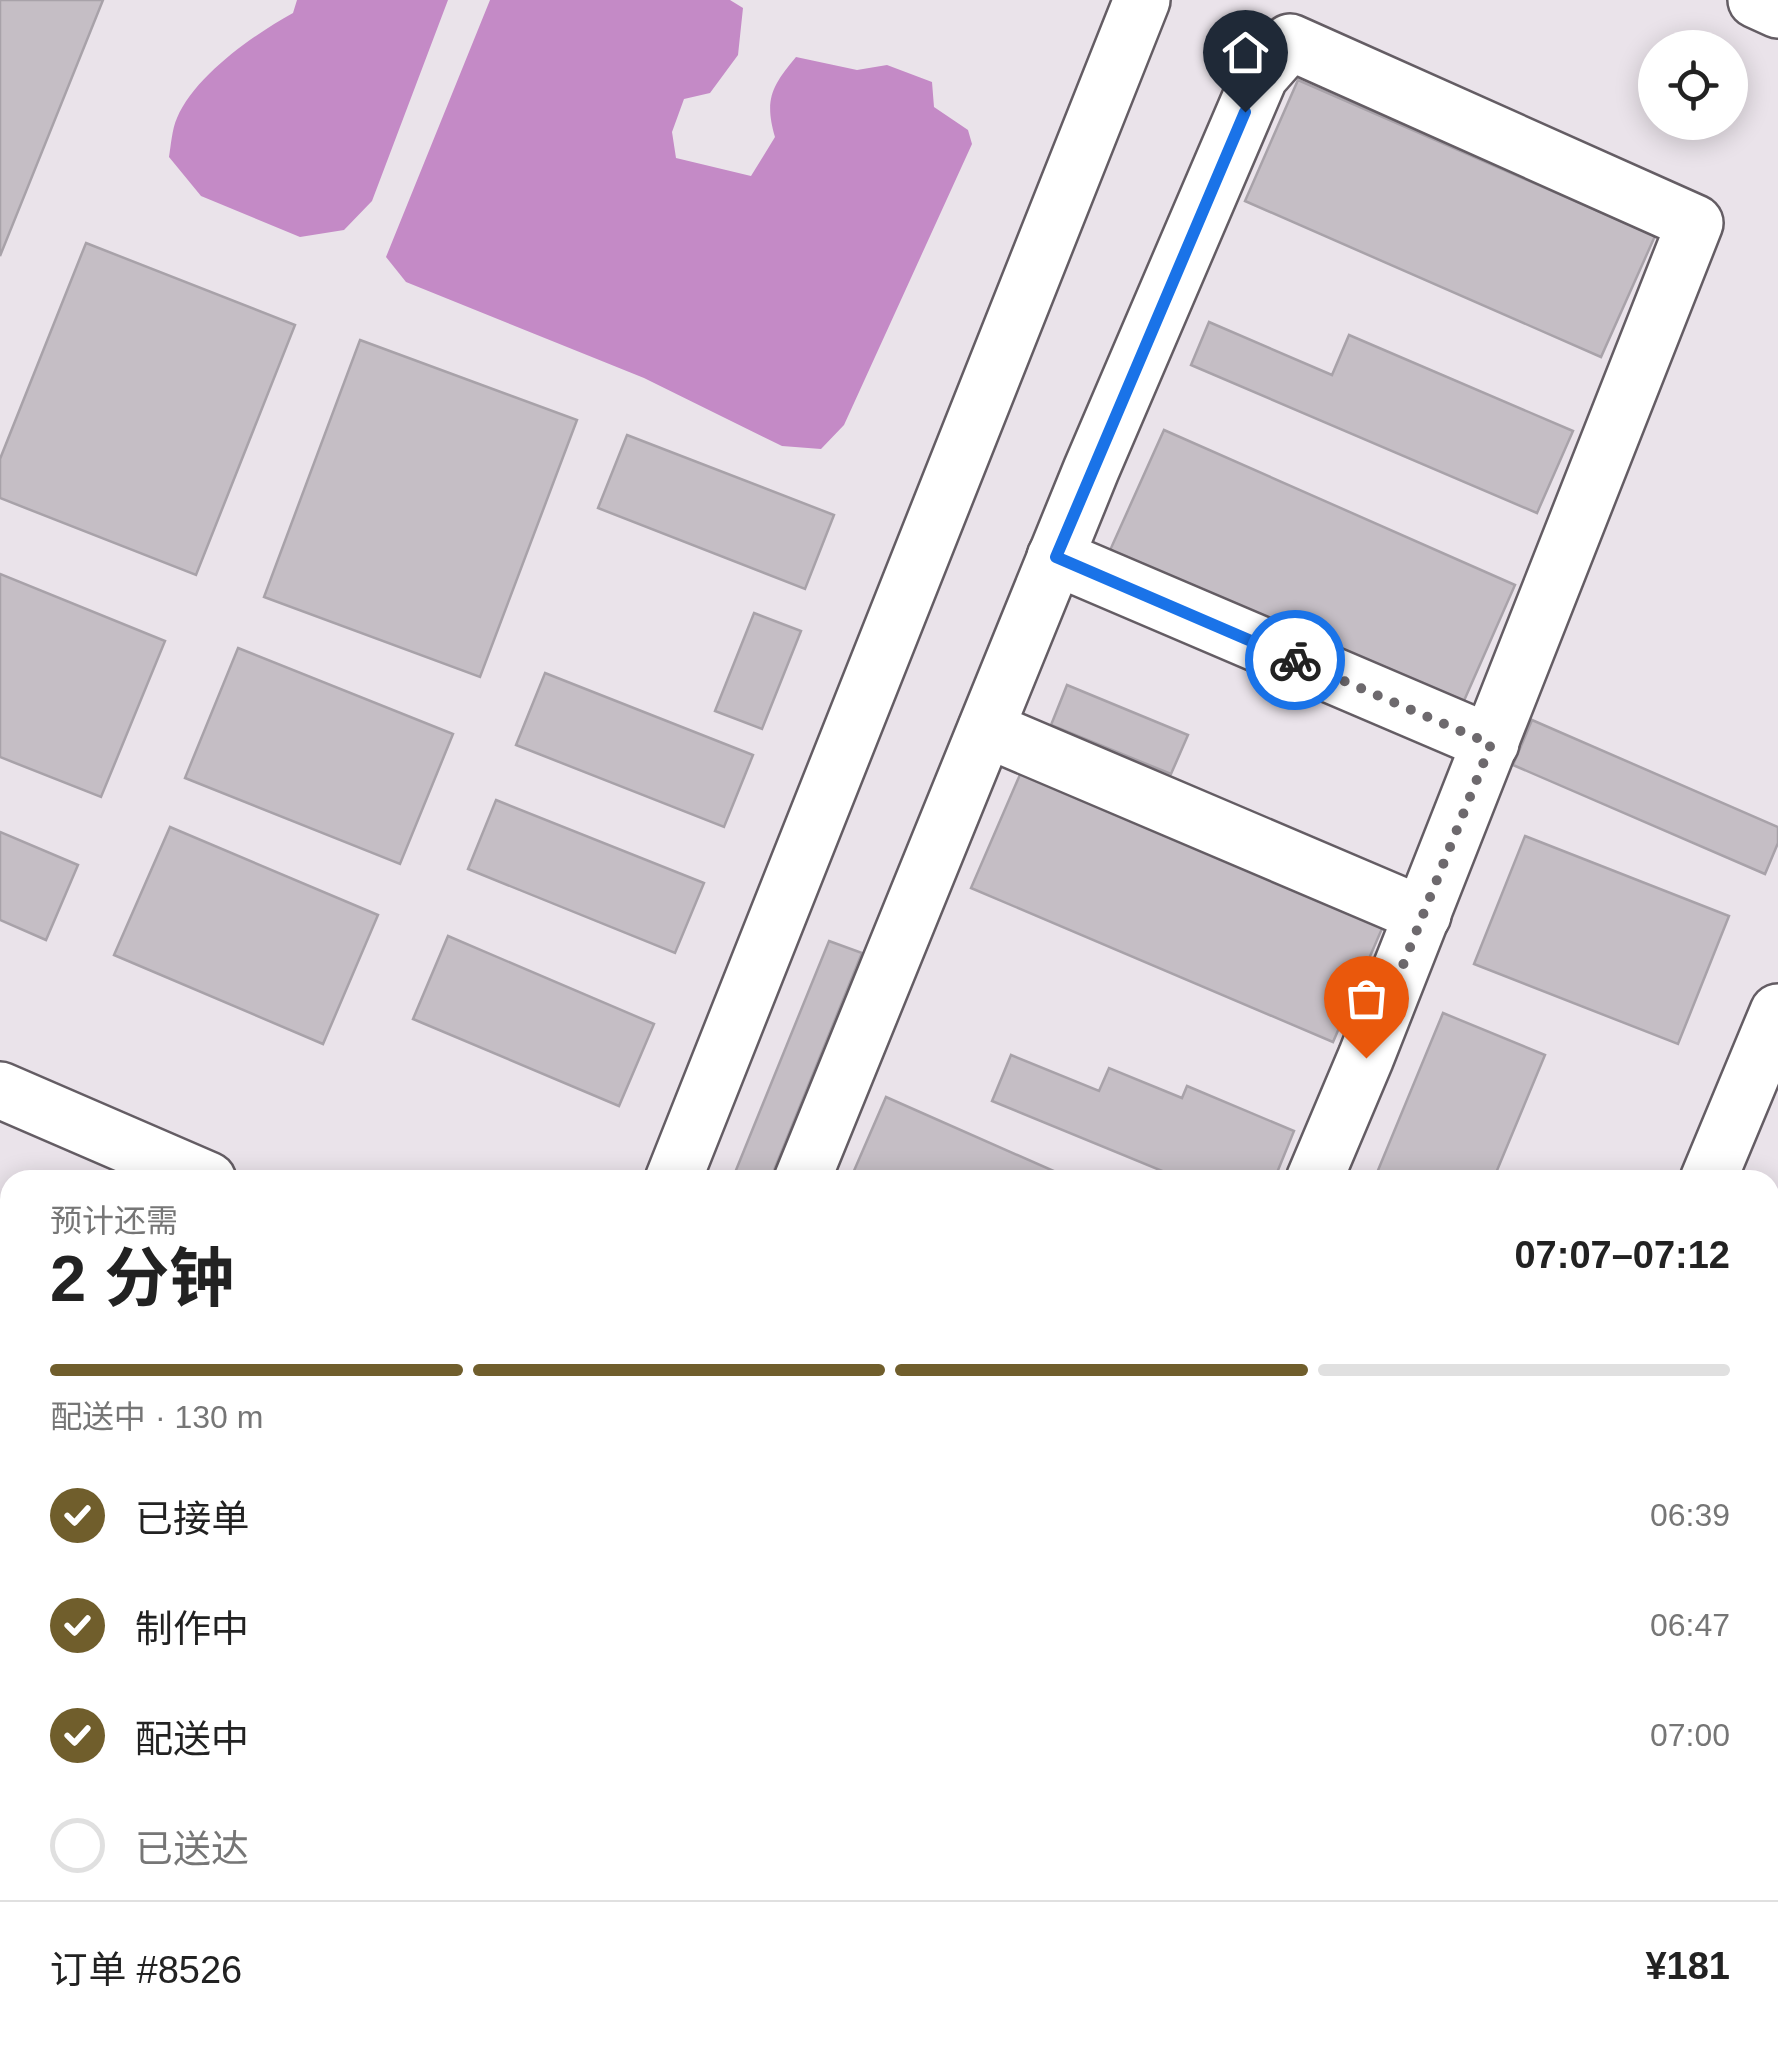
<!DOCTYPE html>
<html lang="zh">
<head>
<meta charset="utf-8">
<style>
	:root { --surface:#fff; --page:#f6f6f6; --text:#222; --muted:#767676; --line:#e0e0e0; --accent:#705e2c }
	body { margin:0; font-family:Arial,"Noto Sans SC",sans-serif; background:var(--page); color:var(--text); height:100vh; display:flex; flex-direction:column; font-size:38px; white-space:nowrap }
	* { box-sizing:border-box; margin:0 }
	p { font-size:32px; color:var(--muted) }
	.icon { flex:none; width:55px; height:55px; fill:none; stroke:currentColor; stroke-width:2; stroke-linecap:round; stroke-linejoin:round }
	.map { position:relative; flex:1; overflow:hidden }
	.panel { position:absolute; left:0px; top:1170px; width:1780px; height:882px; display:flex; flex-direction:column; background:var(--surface); border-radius:30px 30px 0 0; box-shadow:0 5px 25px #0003 }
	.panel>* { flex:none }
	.buttons { position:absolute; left:1638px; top:30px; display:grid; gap:20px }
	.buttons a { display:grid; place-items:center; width:110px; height:110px; border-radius:50%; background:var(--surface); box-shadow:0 5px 25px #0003; font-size:50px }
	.pin { position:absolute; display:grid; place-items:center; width:85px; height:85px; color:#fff; margin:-102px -42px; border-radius:50% 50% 50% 0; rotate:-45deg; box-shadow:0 0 10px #0007 }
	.pin .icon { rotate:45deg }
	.courier { position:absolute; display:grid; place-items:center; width:100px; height:100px; margin:-50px; border:8px solid #1a73e8; border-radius:50%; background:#fff; color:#222; box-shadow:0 2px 12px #0007 }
	.summary em { font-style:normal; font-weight:700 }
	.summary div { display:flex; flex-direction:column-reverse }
	.summary { display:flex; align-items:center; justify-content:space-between; height:170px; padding:0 50px }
	h1 { font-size:65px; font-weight:700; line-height:75px }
	.bar { display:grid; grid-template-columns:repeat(4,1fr); gap:15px 10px; align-content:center; height:120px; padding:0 50px }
	.bar i { height:12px; border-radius:8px; background:var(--line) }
	.bar .on { background:var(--accent) }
	.bar p { grid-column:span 4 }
	.line { display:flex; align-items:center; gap:25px; padding:0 50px; border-top:2px solid var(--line) }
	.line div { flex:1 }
	ol { padding:0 50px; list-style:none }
	li { display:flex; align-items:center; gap:30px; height:110px }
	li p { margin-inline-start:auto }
	li .icon { padding:10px; border-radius:50%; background:var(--accent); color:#fff; stroke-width:4 }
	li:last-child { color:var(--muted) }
	li i { width:55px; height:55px; border:5px solid var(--line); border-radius:50% }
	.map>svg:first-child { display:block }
	.water { fill:#c48ac6 }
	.building { fill:#c5bec5; stroke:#a8a2a9; stroke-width:2.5 }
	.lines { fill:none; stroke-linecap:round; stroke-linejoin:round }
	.minor-casing { stroke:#645d64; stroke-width:60 }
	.minor { stroke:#fff; stroke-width:55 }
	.done { stroke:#6d696d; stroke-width:10; stroke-dasharray:0 18 }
	.route { stroke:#1a73e8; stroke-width:12 }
</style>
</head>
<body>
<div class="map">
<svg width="1778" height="2051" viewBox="0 0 1778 2051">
	<rect width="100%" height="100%" fill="#eae3ea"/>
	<!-- water -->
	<g class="water">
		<path d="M297,0H448L372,201L344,230L300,237L201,196L169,157C171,145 172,129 177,118C195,76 253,35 293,13Z"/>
		<path d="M490,0H730L743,8L738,55L710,93L684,99L672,132L676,158L751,176L775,137C764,99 772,86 796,57L857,70L887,65L932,82L934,107L968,130L972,144L844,425L821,449L782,446L644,378L406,282L386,257Z"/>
	</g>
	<!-- building -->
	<g class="building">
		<polygon points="0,0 103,0 0,256"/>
		<polygon points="1298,80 1655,236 1601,357 1245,201"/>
		<polygon points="86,243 295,325 196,575 0,498 0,459"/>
		<polygon points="1209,322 1332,375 1349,335 1573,431 1537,513 1191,365"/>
		<polygon points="360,340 577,420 480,677 264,597"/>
		<polygon points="1164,430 1515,585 1459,712 1107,557"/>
		<polygon points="627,435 834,515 805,589 598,508"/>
		<polygon points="0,574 165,641 101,797 0,757"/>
		<polygon points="754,613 801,631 762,729 715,711"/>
		<polygon points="238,648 453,734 400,864 185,778"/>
		<polygon points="545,673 753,755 724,827 516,745"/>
		<polygon points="1067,685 1188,735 1171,774 1051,725"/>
		<polygon points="1532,720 1778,827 1778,843 1765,874 1513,765"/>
		<polygon points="1025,763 1387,917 1333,1042 971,888"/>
		<polygon points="496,800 704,883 675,953 468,869"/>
		<polygon points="170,827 378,915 323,1044 114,955"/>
		<polygon points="0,832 78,865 46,940 0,920"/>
		<polygon points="1525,836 1729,916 1678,1044 1474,964"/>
		<polygon points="448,936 654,1024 619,1106 413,1019"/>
		<polygon points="829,941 862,953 770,1180 732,1180"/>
		<polygon points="1443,1013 1545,1055 1493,1180 1374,1180"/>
		<polygon points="1011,1055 1099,1091 1109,1068 1182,1098 1187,1086 1294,1131 1274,1180 1184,1180 992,1101"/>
		<polygon points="886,1097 1074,1180 850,1180"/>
		<polygon points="0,1228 10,1232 10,1371 0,1394"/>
	</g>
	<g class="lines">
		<defs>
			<g id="minor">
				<polyline points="1756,0 1778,10"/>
				<polyline points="1055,557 1491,743"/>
				<polyline points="986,729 1423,915"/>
				<polyline points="0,1090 208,1180"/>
				<polyline points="673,1180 1142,0"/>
				<polyline points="802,1180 1091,470 1260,76 1290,42 1695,223 1366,1057 1314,1180"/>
				<polyline points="1708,1180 1778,1012"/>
				<polyline points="1770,1864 1778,1868"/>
				<polyline points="99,2042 102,2051"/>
				<polyline points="641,2042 644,2051"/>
				<polyline points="302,2051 328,2042"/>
			</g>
		</defs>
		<!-- minor casing -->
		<use href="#minor" class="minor-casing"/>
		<!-- minor -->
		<use href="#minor" class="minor"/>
	</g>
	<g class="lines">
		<!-- done -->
		<polyline class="done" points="1295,660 1491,744 1366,1058"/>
		<!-- route -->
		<polyline class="route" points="1245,112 1056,557 1295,660"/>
	</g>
</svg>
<div class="buttons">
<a><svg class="icon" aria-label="locate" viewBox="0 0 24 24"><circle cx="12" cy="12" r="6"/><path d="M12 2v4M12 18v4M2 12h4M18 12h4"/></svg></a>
</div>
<div class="pin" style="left:1366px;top:1058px;background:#ea580c"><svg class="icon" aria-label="bag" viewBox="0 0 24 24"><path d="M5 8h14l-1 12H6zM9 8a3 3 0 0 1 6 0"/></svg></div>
<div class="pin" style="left:1245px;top:112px;background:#1f2937"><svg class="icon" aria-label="home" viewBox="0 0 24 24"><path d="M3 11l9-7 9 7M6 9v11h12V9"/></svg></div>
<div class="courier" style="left:1295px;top:660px"><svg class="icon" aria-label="bike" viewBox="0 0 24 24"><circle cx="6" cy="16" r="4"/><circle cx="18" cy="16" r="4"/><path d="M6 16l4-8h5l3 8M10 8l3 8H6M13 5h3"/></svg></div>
<section class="panel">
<div class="summary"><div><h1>2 分钟</h1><p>预计还需</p></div><em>07:07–07:12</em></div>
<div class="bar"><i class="on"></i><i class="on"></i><i class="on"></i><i></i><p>配送中 · 130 m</p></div>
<ol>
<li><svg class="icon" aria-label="check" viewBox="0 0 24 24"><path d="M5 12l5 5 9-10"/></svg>已接单<p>06:39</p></li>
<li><svg class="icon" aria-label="check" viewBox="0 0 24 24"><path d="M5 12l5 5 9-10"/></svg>制作中<p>06:47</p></li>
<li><svg class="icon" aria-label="check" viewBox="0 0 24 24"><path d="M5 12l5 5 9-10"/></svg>配送中<p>07:00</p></li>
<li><i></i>已送达</li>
</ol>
<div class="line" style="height:130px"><div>订单 #8526</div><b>¥181</b></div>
</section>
</div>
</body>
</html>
